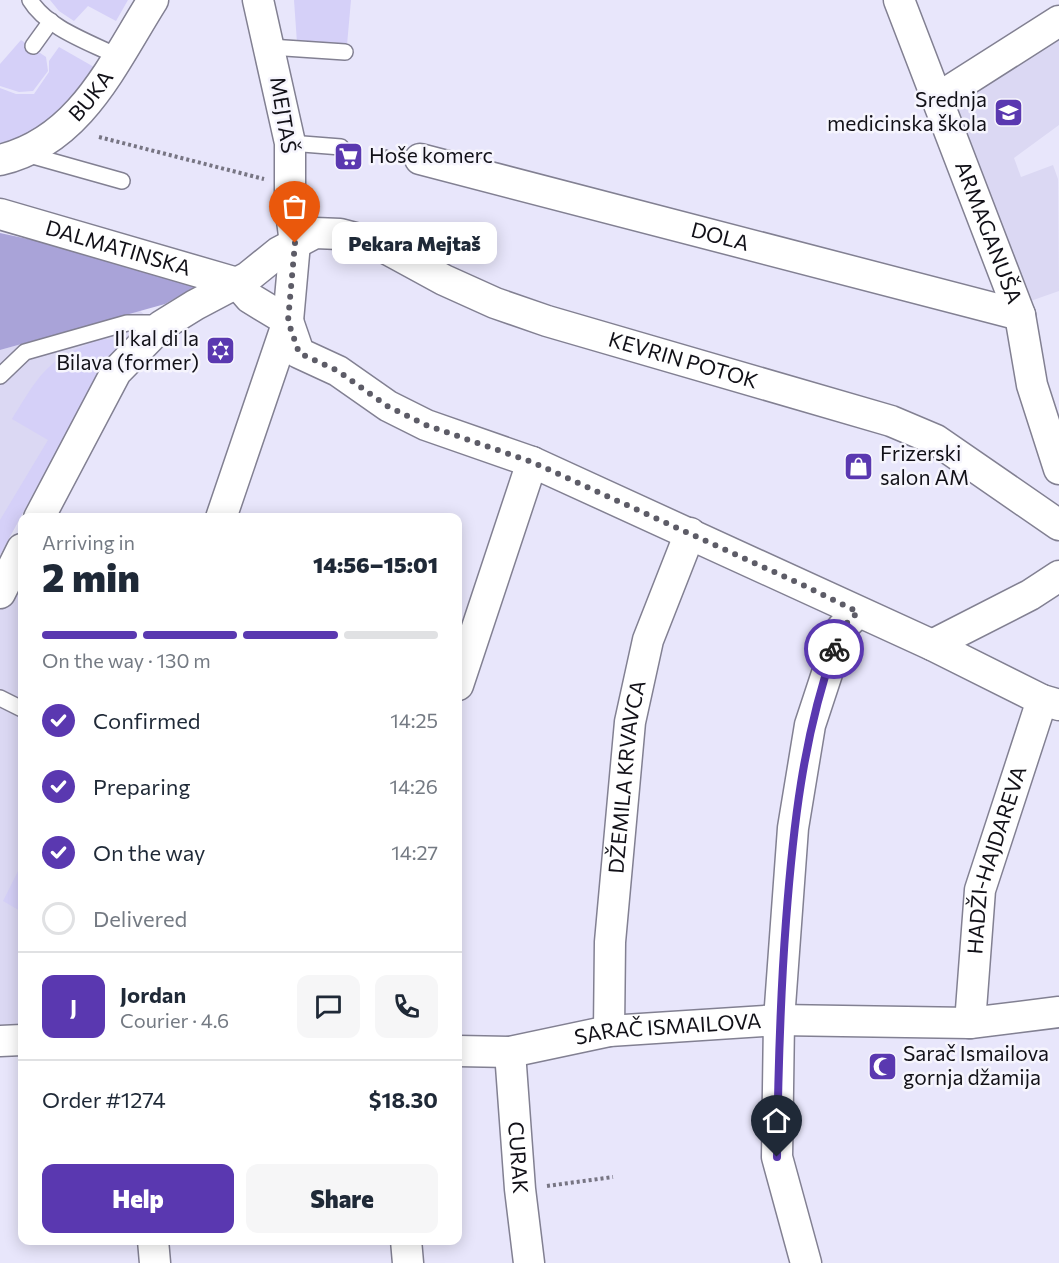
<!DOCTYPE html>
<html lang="en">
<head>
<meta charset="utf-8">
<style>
	:root { --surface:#fff; --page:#f6f6f7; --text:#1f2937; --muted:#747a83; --line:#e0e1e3; --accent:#5a38b0 }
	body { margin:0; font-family:Commissioner,sans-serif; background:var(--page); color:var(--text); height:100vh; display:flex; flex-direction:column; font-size:22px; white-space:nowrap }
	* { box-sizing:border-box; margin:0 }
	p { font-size:20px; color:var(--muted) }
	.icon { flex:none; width:33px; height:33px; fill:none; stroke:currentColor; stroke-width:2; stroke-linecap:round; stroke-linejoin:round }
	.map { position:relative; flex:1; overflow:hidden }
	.side { position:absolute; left:18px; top:513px; width:444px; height:732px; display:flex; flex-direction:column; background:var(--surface); border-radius:12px; box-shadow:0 3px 15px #0003 }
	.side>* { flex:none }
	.pin { position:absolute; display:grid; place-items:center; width:51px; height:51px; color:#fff; margin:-62px -26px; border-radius:50% 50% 50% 0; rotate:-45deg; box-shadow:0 0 6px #0007 }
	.pin .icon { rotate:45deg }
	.courier { position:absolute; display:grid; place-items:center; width:60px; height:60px; margin:-30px; border:4px solid #5a38b0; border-radius:50%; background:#fff; color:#222; box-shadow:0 2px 8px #0007 }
	.bubble { position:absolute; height:42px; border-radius:12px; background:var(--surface); box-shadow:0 3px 15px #0003; font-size:20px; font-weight:800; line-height:42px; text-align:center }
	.headline em { font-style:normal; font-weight:800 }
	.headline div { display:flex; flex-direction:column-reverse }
	.headline { display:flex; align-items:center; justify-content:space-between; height:102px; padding:0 24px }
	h1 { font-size:39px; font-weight:800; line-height:45px }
	.bar { display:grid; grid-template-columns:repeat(4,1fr); gap:9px 6px; align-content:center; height:72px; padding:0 24px }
	.bar i { height:8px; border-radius:4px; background:var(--line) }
	.bar .current { background:var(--accent) }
	.bar p { grid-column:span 4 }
	.line { display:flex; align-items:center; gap:15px; padding:0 24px; border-top:2px solid var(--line) }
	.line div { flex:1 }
	.round { display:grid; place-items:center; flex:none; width:63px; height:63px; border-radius:12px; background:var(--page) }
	ol { padding:0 24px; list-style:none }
	li { display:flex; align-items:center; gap:18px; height:66px }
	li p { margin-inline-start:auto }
	li .icon { padding:6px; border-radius:50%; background:var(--accent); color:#fff; stroke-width:4 }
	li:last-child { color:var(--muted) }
	li i { width:33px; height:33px; border:3px solid var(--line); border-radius:50% }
	.primary-button { display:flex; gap:12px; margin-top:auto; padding:12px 24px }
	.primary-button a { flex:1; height:69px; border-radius:12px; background:var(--accent); color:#fff; font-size:24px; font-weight:800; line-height:69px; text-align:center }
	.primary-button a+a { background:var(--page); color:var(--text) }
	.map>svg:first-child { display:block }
	.built { fill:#dbd8f3 }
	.green { fill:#d5d0f8 }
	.forest { fill:#a9a3d8 }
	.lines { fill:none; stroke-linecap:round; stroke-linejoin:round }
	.lane-casing { stroke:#828092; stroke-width:18 }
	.street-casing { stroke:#828092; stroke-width:33 }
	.path { stroke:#777583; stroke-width:4; stroke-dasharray:3 3; stroke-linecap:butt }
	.lane { stroke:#fff; stroke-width:15 }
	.street { stroke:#fff; stroke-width:30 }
	.done { stroke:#5d5c67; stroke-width:6; stroke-dasharray:0 10.8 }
	.route { stroke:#5a38b0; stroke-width:8 }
	.labels { text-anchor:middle; stroke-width:5; stroke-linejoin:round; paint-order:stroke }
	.street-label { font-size:21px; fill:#121118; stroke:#f6f5fd }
	.poi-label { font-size:21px; fill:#121118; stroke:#f6f5fd; text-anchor:start }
</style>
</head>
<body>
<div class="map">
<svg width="1059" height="1263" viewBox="0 0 1059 1263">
	<rect width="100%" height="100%" fill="#e8e6fb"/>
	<!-- built -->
	<g class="built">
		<polygon points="1059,28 1059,125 1014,158 1021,177 1053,165 1058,179 1059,291 1022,304 952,98"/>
		<polygon points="139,310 147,317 85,398 0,555 0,350"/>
		<polygon points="22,573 22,1040 0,1041 0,593"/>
	</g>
	<!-- green -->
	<g class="green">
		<polygon points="50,0 128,0 116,21 88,6 74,21 59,11"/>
		<polygon points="294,0 351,0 347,45 297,43"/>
		<polygon points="21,40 46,57 48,71 33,91 19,92 0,86 0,64"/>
		<polygon points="59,47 94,67 74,96 31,136 0,143 0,88 16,94 34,94 49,72 49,61"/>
		<path d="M101,339L122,340L128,344L85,398L0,555V520L48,440L12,419C42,371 47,359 101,339Z"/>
		<polygon points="22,863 22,912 3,901"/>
	</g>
	<!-- forest -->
	<polygon class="forest" points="0,233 167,269 200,284 165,304 0,350"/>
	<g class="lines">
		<defs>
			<g id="lane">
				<path d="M30,0C47,28 89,42 117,56"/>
				<polyline points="33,46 51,21"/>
				<polyline points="270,47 345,52"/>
				<polyline points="290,143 341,147"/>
				<polyline points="26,154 122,181"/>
				<polyline points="0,376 25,352 127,323 154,323 161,326"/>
				<polyline points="0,698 22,709"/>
			</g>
			<g id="street">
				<path id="s1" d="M899,0L1020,315L1032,385L1059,469"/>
				<polyline points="938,98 1059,21"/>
				<path id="s2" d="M420,159L1020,315"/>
				<path id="s3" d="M0,160C80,141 112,65 153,0"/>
				<path id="s4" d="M0,214L237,283"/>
				<polyline points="237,283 250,298 288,321"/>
				<polyline points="288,321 299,353 338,371 388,406 426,425 532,462 932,645 1042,700 1059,705"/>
				<path id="s5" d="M39,518L116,372L161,326L195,305L248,277L279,252L315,233L340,234L378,244L444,280L495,303L547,321L891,421L936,440L1059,525"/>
				<polyline points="221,518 288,321 295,243 290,205 290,143 258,0"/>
				<polyline points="0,593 22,549"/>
				<polyline points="932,645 1030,595 1059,576"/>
				<polyline points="458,685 532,462"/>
				<path id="s6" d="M970,1023L980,890L1042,700"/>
				<path id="s7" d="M609,1031L610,942L630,722L648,640L690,533"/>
				<polyline points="0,1041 22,1040"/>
				<path id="s8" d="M458,1051L510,1052L609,1031L779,1020L970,1023L1059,1012"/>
				<path id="s9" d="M510,1052L520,1189L529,1263"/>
				<polyline points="153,1240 155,1263"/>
				<polyline points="406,1240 408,1263"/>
				<polyline points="806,1263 777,1157 779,1020 793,828 810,725 842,628 858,612"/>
			</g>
		</defs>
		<!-- lane casing -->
		<use href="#lane" class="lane-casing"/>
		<!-- street casing -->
		<use href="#street" class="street-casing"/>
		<!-- path -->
		<g class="path">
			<polyline points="99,137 264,179"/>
			<polyline points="385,151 396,154"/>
			<polyline points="547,1186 613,1177"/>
		</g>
		<!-- lane -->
		<use href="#lane" class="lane"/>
		<!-- street -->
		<use href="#street" class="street"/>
	</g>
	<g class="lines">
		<!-- done -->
		<polyline class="done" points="295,243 288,321 299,353 338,371 387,406 426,425 532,462 805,586 858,612 842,628 834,649"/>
		<!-- route -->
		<path class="route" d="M777,1157C778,1078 780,1000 786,921C793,828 803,737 834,649"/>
	</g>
	<!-- icons -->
	<defs>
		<symbol id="school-square" viewBox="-11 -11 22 22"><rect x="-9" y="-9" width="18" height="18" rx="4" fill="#5a38b0" stroke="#f6f5fd"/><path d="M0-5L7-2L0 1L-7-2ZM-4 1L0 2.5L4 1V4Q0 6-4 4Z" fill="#fff"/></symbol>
		<symbol id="supermarket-square" viewBox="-11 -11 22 22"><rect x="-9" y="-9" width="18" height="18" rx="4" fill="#5a38b0" stroke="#f6f5fd"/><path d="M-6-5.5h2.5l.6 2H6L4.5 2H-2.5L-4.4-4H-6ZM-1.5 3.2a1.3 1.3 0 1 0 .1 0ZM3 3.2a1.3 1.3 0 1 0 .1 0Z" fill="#fff"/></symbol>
		<symbol id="synagogue-square" viewBox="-11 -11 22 22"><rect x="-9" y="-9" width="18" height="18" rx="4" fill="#5a38b0" stroke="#f6f5fd"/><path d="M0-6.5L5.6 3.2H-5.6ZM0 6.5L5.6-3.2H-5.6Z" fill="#fff"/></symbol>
		<symbol id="shop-square" viewBox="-11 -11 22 22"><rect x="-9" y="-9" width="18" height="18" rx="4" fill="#5a38b0" stroke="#f6f5fd"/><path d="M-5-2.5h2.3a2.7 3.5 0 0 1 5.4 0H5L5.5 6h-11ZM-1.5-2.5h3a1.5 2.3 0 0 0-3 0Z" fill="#fff"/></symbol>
		<symbol id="mosque-square" viewBox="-11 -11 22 22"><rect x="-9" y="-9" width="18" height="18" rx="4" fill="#5a38b0" stroke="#f6f5fd"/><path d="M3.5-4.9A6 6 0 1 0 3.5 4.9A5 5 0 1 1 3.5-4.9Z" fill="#fff"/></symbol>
	</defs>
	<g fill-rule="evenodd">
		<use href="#school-square" x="992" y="96" width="33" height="33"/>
		<use href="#supermarket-square" x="332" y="140" width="33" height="33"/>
		<use href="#synagogue-square" x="204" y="334" width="33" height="33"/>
		<use href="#shop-square" x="842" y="450" width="33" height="33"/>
		<use href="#mosque-square" x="866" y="1050" width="33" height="33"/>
	</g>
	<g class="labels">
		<!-- street labels -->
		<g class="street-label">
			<text dy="7" stroke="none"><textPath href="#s3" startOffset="114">BUKA</textPath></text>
			<text transform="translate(283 115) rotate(81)" y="7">MEJTAŠ</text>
			<text dy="7" stroke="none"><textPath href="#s1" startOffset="249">ARMAGANUŠA</textPath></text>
			<text dy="7" stroke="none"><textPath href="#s2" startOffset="310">DOLA</textPath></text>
			<text dy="7" stroke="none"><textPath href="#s4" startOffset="123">DALMATINSKA</textPath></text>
			<text dy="7" stroke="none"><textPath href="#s5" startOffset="802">KEVRIN POTOK</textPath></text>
			<text dy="7" stroke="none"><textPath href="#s7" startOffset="255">DŽEMILA KRVAVCA</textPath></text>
			<text dy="7" stroke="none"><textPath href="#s6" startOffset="166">HADŽI-HAJDAREVA</textPath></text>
			<text dy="7" stroke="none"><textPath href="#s8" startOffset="212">SARAČ ISMAILOVA</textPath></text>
			<text dy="7" stroke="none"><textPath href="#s9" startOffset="106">CURAK</textPath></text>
		</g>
		<!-- poi labels -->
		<g class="poi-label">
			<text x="987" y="107" text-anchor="end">Srednja<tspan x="987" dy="24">medicinska škola</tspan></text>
			<text x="369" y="163">Hoše komerc</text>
			<text x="199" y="346" text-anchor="end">Il kal di la<tspan x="199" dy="24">Bilava (former)</tspan></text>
			<text x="880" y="461">Frizerski<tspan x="880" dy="24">salon AM</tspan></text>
			<text x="903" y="1061">Sarač Ismailova<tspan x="903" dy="24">gornja džamija</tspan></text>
		</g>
	</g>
</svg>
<div class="pin" style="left:295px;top:243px;background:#ea580c"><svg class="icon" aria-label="bag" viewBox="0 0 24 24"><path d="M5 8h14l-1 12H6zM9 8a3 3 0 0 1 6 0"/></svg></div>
<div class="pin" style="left:777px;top:1157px;background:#1f2937"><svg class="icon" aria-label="home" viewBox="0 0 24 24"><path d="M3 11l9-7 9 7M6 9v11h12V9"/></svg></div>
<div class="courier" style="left:834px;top:649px"><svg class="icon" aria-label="bike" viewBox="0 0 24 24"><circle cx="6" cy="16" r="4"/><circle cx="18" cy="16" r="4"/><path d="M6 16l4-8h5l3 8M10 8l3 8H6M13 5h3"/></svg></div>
<div class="bubble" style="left:332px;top:222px;width:165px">Pekara Mejtaš</div>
<section class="side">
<div class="headline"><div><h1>2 min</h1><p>Arriving in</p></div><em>14:56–15:01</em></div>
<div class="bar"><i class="current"></i><i class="current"></i><i class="current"></i><i></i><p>On the way · 130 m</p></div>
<ol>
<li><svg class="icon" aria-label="check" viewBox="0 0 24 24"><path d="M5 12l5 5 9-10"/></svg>Confirmed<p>14:25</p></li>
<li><svg class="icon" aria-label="check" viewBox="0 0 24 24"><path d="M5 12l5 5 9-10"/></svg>Preparing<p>14:26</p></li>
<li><svg class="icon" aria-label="check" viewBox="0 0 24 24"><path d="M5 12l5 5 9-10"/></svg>On the way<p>14:27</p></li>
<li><i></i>Delivered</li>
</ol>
<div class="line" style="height:108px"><b class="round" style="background:var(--accent);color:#fff">J</b><div><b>Jordan</b><p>Courier · 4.6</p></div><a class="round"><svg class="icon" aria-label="chat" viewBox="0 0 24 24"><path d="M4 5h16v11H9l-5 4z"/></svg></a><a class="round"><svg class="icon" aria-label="phone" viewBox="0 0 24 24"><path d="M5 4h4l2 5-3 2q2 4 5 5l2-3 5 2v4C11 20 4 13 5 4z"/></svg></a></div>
<div class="line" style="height:78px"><div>Order #1274</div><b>$18.30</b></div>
<div class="primary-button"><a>Help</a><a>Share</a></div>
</section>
</div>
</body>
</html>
